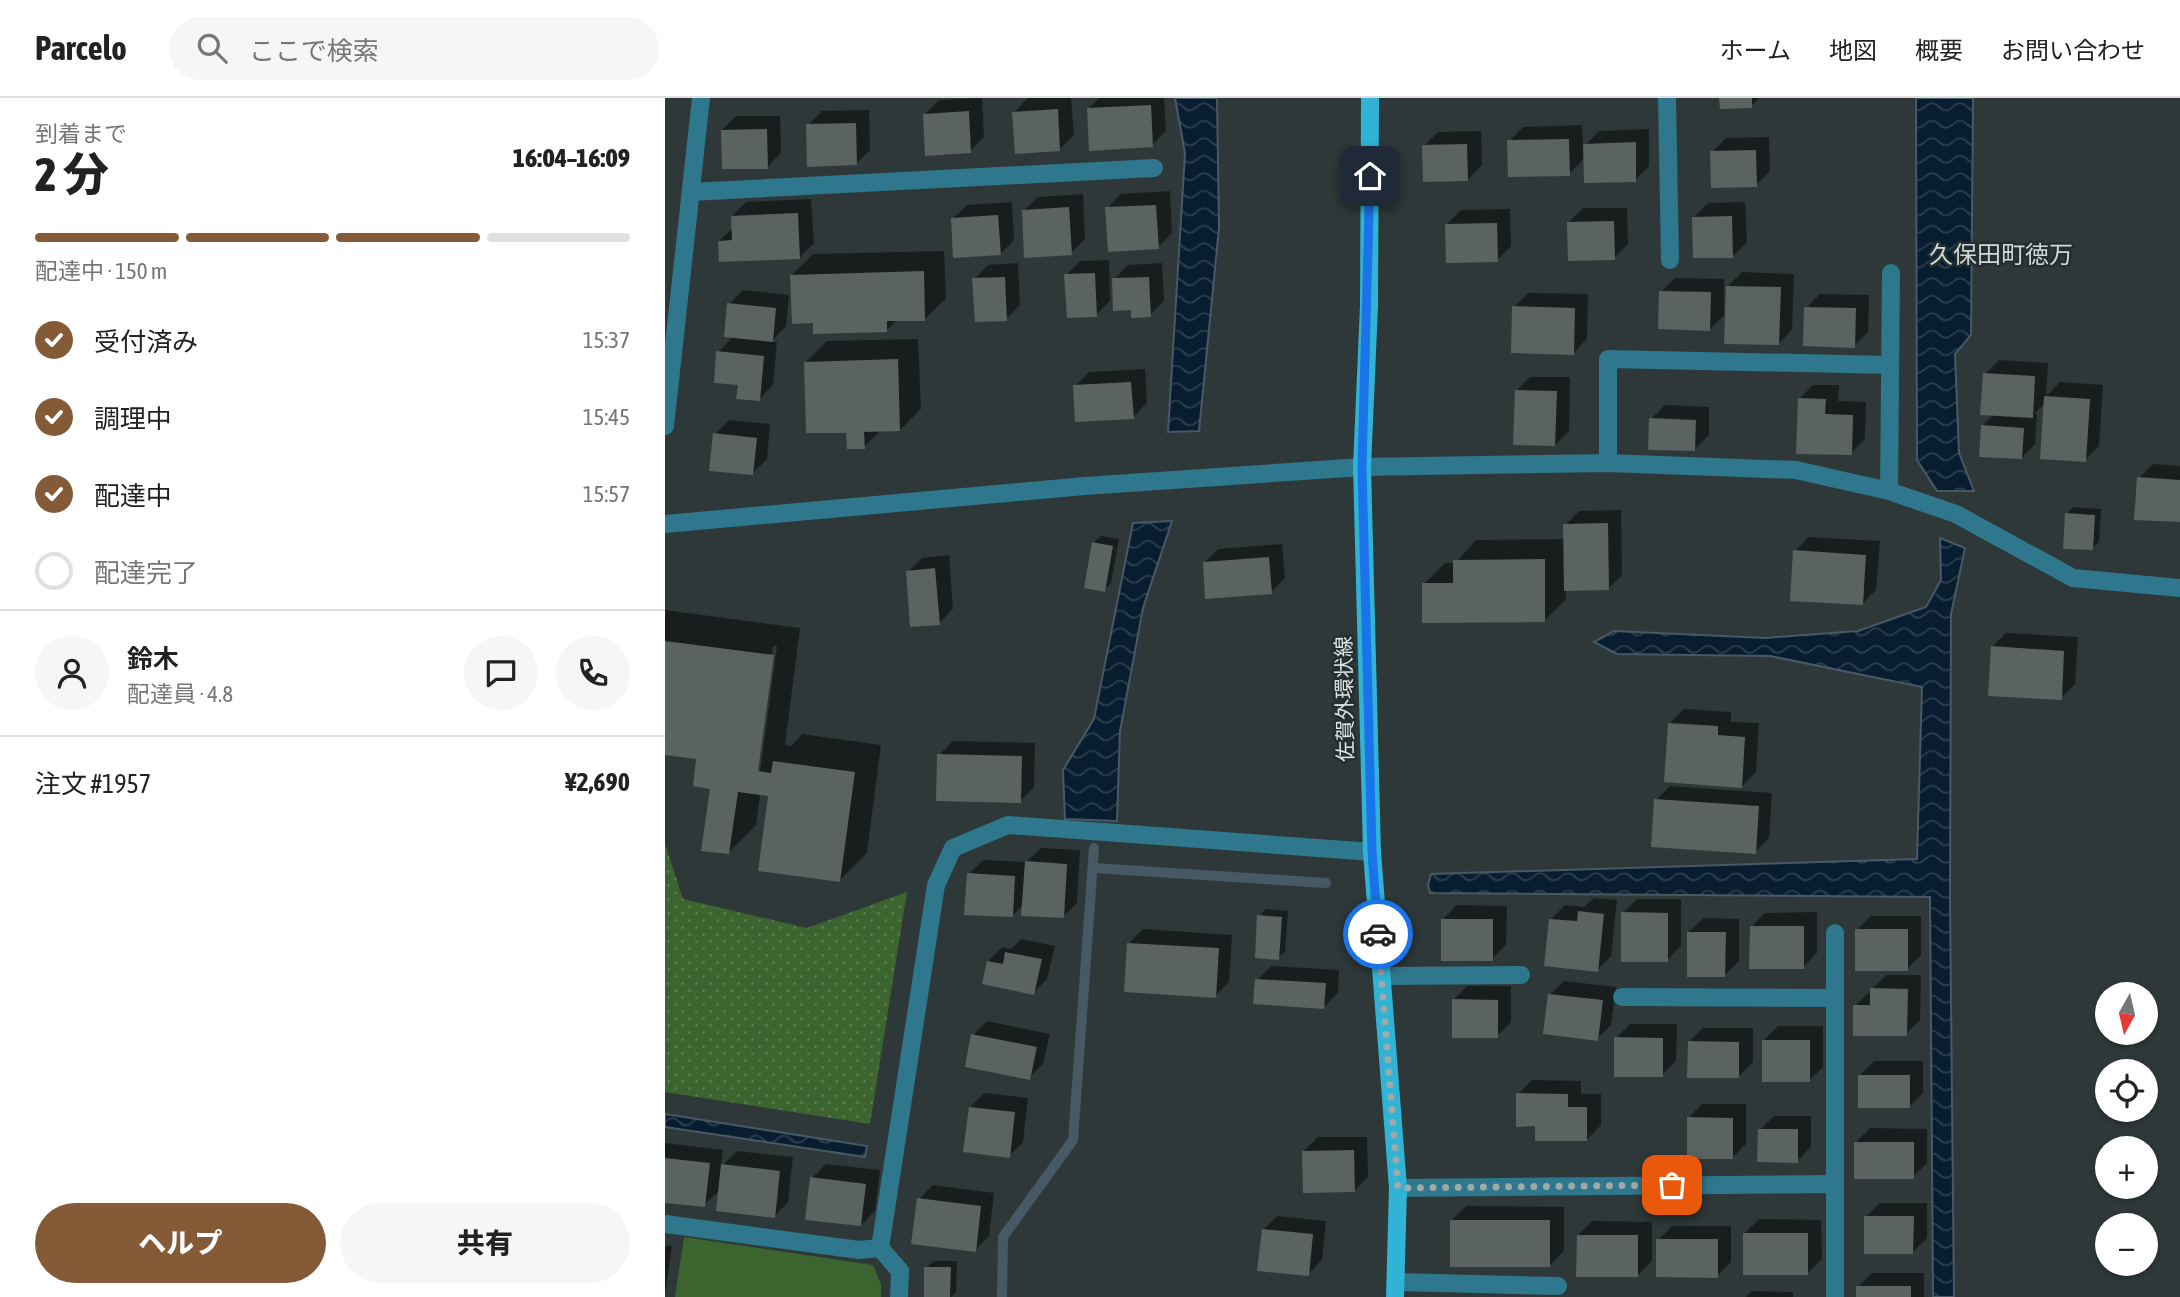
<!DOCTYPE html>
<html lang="ja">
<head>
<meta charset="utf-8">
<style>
	:root { --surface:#fff; --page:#f6f6f6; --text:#222; --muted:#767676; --line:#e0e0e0; --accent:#845a37 }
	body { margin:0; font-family:"Asap Condensed","Noto Sans JP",sans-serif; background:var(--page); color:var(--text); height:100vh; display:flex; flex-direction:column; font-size:26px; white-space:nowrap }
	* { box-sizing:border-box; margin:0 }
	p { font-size:23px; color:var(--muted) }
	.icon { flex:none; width:38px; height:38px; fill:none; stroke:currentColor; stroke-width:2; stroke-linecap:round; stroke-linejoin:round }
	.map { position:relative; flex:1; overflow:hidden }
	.sheet { display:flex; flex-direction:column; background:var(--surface); width:665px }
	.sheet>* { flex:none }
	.needle { width:46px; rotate:188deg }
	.tools { position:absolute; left:1430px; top:884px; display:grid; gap:14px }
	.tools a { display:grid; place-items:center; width:63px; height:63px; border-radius:50%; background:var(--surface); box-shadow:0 2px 5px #0004; font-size:35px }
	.pin { position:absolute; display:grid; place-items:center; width:60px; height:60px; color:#fff; margin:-30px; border-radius:14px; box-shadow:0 4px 10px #0006 }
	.courier { position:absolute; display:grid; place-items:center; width:70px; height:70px; margin:-35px; border:5px solid #1a73e8; border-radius:50%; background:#fff; color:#222; box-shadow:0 2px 9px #0007 }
	.summary em { font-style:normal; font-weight:800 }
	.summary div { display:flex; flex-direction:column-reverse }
	.summary { display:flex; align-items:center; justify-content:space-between; height:119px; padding:0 35px }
	h1 { font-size:46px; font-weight:800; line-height:52px }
	.bar { display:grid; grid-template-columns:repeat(4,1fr); gap:10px 7px; align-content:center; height:84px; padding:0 35px }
	.bar i { height:9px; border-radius:5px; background:var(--line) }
	.bar .on { background:var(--accent) }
	.bar p { grid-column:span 4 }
	.line { display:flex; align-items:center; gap:18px; padding:0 35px; border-top:2px solid var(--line) }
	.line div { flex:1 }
	.round { display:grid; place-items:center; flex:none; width:74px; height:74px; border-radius:37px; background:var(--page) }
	ol { padding:0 35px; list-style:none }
	li { display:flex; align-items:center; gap:21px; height:77px }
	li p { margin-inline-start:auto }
	li .icon { padding:7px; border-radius:50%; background:var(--accent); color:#fff; stroke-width:4 }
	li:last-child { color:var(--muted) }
	li i { width:38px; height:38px; border:4px solid var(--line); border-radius:50% }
	.button { display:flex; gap:14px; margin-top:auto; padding:14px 35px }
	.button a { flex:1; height:80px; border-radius:42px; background:var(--accent); color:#fff; font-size:28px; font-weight:800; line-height:80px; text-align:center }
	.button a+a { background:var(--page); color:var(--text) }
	header { display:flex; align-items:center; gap:42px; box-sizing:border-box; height:98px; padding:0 35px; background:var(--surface); border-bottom:2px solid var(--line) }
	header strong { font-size:33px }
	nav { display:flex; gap:38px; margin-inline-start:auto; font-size:24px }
	.search { width:490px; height:63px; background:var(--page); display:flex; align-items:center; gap:18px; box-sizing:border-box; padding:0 24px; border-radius:38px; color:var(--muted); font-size:26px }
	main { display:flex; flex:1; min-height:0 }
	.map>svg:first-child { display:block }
	.grass { fill:url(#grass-dots) }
	.park { fill:#3b642f }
	.water { fill:url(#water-waves); stroke:#485966; stroke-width:2 }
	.shadow { fill:#0007; fill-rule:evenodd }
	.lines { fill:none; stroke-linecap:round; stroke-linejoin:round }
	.stream { stroke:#485966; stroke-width:10 }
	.building { fill:#5a635f }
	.minor { stroke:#2e778c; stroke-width:18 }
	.tertiary { stroke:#2e778c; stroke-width:18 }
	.primary { stroke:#30b3d5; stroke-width:18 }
	.done { stroke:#a0a8a8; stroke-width:7; stroke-dasharray:0 12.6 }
	.route { stroke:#1a73e8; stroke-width:9 }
	.labels { text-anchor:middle; stroke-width:5; stroke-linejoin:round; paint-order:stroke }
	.street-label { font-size:21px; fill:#dee4e4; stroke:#242e2e }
	.quarter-label { font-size:24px; fill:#cdd9d8; stroke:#242e2e }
</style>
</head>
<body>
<header>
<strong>Parcelo</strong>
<div class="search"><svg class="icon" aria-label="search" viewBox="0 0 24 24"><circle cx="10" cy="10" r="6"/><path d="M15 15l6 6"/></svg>ここで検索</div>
<nav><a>ホーム</a><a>地図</a><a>概要</a><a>お問い合わせ</a></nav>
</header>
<main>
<section class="sheet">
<div class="summary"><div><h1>2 分</h1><p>到着まで</p></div><em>16:04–16:09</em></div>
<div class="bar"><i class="on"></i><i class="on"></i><i class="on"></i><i></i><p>配達中 · 150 m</p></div>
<ol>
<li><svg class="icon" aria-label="check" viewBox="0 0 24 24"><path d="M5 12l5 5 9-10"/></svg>受付済み<p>15:37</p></li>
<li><svg class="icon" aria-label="check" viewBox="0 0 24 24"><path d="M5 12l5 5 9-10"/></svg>調理中<p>15:45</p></li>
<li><svg class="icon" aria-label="check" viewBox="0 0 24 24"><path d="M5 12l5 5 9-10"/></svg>配達中<p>15:57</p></li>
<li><i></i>配達完了</li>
</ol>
<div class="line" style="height:126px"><a class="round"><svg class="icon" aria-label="person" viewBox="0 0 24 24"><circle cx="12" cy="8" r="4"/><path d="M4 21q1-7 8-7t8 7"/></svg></a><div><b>鈴木</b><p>配達員 · 4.8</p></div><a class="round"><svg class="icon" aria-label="chat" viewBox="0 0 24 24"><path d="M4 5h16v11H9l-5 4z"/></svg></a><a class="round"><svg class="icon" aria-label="phone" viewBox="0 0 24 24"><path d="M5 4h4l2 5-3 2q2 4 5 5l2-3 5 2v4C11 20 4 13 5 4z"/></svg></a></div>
<div class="line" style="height:91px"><div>注文 #1957</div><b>¥2,690</b></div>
<div class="button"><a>ヘルプ</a><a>共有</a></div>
</section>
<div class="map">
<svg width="1515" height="1199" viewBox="0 0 1515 1199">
	<defs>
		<pattern id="grass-dots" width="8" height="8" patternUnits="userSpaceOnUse" patternTransform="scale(1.75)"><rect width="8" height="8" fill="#3b642f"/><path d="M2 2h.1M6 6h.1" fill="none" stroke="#577a4d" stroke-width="1.8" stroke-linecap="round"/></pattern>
		<pattern id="water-waves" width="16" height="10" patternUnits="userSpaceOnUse" patternTransform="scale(1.75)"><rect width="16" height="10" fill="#081e30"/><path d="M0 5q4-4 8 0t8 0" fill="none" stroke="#2c3f4e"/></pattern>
	</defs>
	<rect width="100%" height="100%" fill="#2e3838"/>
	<!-- grass -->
	<polygon class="grass" points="0,746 18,801 142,830 242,794 205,1026 0,994"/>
	<!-- park -->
	<polygon class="park" points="19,1139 208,1167 216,1186 216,1199 10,1199"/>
	<!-- water -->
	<g class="water">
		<polygon points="510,0 552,0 554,130 534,333 503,334 520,55"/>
		<polygon points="1251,0 1308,0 1306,237 1290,256 1294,355 1309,393 1272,393 1252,362"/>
		<polygon points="507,423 478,510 455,633 452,723 400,721 398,672 429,621 468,425"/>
		<polygon points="1275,440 1300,450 1286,516 1285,802 1289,1199 1268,1199 1265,799 765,795 763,787 766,776 1252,761 1257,589 1105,558 952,556 929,544 949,533 1100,540 1193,533 1261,509 1276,482"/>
		<polygon points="0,1016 202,1048 200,1059 0,1029"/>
	</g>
	<!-- shadow -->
	<g class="shadow">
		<polygon points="317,0 319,39 305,53 260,16 274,2"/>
		<polygon points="363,0 406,0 409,37 395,51 349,14"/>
		<polygon points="434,0 499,0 501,33 487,47 423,11"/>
		<polygon points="1056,0 1095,0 1086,8"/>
		<polygon points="204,12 205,52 191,66 143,27 157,13"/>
		<polygon points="71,18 115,18 116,55 102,69 57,32"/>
		<polygon points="917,27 918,49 934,33 984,31 984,68 970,82 920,60 904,76 844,43 858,29"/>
		<polygon points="816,33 817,67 803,81 759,48 773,34"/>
		<polygon points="1104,39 1105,73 1091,87 1047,54 1061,40"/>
		<polygon points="505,93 507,135 493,149 442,110 456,96"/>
		<polygon points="418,96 420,141 406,155 359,113 373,99"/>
		<polygon points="146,101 149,145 135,159 54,143 68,130 67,118 81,104"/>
		<polygon points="347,104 349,142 335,156 287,121 302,107"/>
		<polygon points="1080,104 1082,144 1068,158 1029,119 1043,105"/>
		<polygon points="918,110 962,110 963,146 949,160 904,124"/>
		<polygon points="845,111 846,148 832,162 782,126 796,112"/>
		<polygon points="279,153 281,200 260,221 233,221 222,232 127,177 148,156"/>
		<polygon points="444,162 445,203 431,217 401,177 415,163"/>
		<polygon points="353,165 355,207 341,221 309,181 323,167"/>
		<polygon points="497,165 499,203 485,217 468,210 449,181 463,167"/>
		<polygon points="1077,174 1129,176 1127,232 1113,246 1063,188"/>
		<polygon points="1010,180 1059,181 1059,217 1045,231 996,194"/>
		<polygon points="78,192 124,197 121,228 106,244 112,244 108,287 94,301 53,254 69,238 64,206"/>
		<polygon points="863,195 923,196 922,241 908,255 849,209"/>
		<polygon points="1155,196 1204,197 1203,234 1189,248 1141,210"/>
		<polygon points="253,241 256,311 235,332 216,332 199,349 183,333 141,264 162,243"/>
		<polygon points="1334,262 1383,265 1381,298 1395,284 1438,287 1434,348 1420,362 1380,305 1369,316 1372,316 1370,346 1356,360 1317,328 1329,316 1320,276"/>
		<polygon points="480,271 482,305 468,319 410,288 424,274"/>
		<polygon points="865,279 905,279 904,333 890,347 851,293"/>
		<polygon points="1148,287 1174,287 1173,303 1201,304 1200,341 1186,355 1134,301"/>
		<polygon points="1000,307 1044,309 1044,337 1030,351 986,321"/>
		<polygon points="64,322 105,326 102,361 88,375 50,336"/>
		<polygon points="1488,366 1515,368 1515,423 1471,420 1474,380"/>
		<polygon points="1408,409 1436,411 1434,444 1427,450 1402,416"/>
		<polygon points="956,412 957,477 943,491 901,491 901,501 880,522 759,486 780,465 790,465 811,442 900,441 900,427 914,413"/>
		<polygon points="436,438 454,441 446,485 439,492 429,444"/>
		<polygon points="1144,439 1215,443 1211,492 1197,506 1130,453"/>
		<polygon points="617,446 620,480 606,494 539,465 553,451"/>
		<polygon points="284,457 288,511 274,525 243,474 257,460"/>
		<path d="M0,512L135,530L120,647L126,648L137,636L216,647L202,755L175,782L105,697L95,696L91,727L64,754L47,689L33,659L0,655ZM108,548H112L95,674L91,678Z"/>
		<polygon points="1341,535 1413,539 1410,586 1396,600 1327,549"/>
		<polygon points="1019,611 1066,614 1066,624 1094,625 1091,674 1077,688 1005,625"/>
		<polygon points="288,643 370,645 369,689 355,703 274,657"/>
		<polygon points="1005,688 1107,695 1104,740 1090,754 991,702"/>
		<polygon points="376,750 415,752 412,805 398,819 359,806 347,818 304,776 318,762 361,764"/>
		<polygon points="929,800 952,802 946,858 932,872 886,821 900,807 919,809"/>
		<polygon points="972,801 1016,801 1016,848 1002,862 958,815"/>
		<polygon points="792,807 842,808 841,847 827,861 778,821"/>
		<polygon points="601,811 623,813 620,854 613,860 594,818"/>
		<polygon points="1152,814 1152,855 1138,869 1086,829 1100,815"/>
		<polygon points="1206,818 1256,818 1256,857 1242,871 1192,832"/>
		<polygon points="1038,820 1074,821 1074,863 1060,877 1024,834"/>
		<polygon points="478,831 567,837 564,884 550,898 464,845"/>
		<polygon points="356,841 390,848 382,881 368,895 323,863 337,849 346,851"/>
		<polygon points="606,868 674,872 673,895 659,909 592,882"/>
		<polygon points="1221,877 1256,877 1255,922 1241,936 1190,908"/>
		<polygon points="899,883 951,889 946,927 932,941 885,897"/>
		<polygon points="802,888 846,888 846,924 832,938 788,902"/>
		<polygon points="322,923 385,936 378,966 364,980 308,937"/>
		<polygon points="965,926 1012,926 1011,963 997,977 951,940"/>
		<polygon points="1113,928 1158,928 1158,969 1144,983 1099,942"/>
		<polygon points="1038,930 1088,930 1088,964 1074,978 1024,944"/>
		<polygon points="1209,963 1258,963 1258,995 1244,1009 1195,977"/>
		<polygon points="867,982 916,983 916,996 936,996 936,1027 922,1041 872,1027 853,996"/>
		<polygon points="319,995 363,1000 358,1044 344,1058 305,1009"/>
		<polygon points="1037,1006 1081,1006 1081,1046 1067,1060 1023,1020"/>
		<polygon points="1109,1018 1146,1018 1146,1049 1132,1063 1095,1032"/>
		<polygon points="1205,1030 1262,1031 1262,1065 1248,1079 1191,1044"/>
		<polygon points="653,1039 702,1039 703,1079 689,1093 639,1053"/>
		<polygon points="0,1045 58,1052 56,1069 72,1053 128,1059 123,1104 109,1118 55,1092 39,1107 0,1103"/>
		<polygon points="161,1066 215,1072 210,1113 196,1127 147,1080"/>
		<polygon points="268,1087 329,1095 324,1138 310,1152 254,1101"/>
		<polygon points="1215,1105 1262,1105 1262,1140 1248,1154 1201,1119"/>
		<polygon points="801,1108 899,1109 899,1153 885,1167 787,1122"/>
		<polygon points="612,1118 661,1123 657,1162 643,1176 598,1132"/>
		<polygon points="1094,1121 1156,1122 1157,1161 1143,1175 1080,1135"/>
		<polygon points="927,1123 987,1124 987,1163 973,1177 913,1137"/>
		<polygon points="1007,1128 1066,1128 1066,1164 1052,1178 993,1142"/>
		<polygon points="0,1148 7,1148 0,1196"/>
		<polygon points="268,1163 292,1163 291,1194 286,1199 261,1199 261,1170"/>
		<polygon points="1207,1175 1259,1175 1259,1199 1193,1199 1193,1189"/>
		<polygon points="1087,1193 1128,1194 1128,1199 1081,1199"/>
	</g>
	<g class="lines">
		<!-- stream -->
		<g class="stream">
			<polyline points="429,770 661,785"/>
			<polyline points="337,1199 338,1139 408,1042 429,750"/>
		</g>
	</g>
	<!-- building -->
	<g class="building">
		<polygon points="1054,0 1087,0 1087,10 1055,11"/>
		<polygon points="486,7 488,49 424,53 422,10"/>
		<polygon points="393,11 395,53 350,56 347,14"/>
		<polygon points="304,13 306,55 260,58 258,16"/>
		<polygon points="191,25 192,67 142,69 141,26"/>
		<polygon points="102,31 103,71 57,71 56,32"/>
		<polygon points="904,41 905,78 843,79 842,42"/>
		<polygon points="971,44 971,84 919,85 918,46"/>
		<polygon points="802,46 803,83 758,84 757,47"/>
		<polygon points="1091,52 1092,89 1046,90 1045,53"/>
		<polygon points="491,107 494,151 443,154 440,109"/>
		<polygon points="404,109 407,157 359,160 357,112"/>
		<polygon points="133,115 135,161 54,164 53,143 67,142 66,118"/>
		<polygon points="333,117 336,157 288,160 286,120"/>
		<polygon points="1067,118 1068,160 1028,160 1027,119"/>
		<polygon points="949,123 950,162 903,163 902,124"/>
		<polygon points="832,125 833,164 781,165 780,126"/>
		<polygon points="259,173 260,223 222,223 222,234 148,236 148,225 127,226 125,177"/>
		<polygon points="430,175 432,219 402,220 399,176"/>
		<polygon points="340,179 342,223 310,224 307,180"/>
		<polygon points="484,179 486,219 466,220 466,212 448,213 447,180"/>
		<polygon points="1061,188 1116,189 1114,247 1059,246"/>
		<polygon points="994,193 1046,194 1045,233 993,231"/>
		<polygon points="62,205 111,210 108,244 59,239"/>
		<polygon points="847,208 910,210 909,257 846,255"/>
		<polygon points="1139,209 1191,210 1190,250 1138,248"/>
		<polygon points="51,253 99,258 95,303 71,301 73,287 49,285"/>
		<polygon points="233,261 235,333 199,334 200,351 182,351 181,335 141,335 139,264"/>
		<polygon points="1318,275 1370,278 1368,320 1315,317"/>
		<polygon points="466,284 469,321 410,324 408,287"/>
		<polygon points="850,292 892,293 890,348 848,347"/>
		<polygon points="1379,298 1425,301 1421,364 1375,361"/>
		<polygon points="1133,300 1161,301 1160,316 1188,317 1187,357 1131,356"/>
		<polygon points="984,320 1031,322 1030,353 983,352"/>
		<polygon points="1316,327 1359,330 1357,361 1314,359"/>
		<polygon points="48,335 92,340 88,377 44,373"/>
		<polygon points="1472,379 1515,382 1515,424 1469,422"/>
		<polygon points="1400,415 1430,417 1428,452 1398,451"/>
		<polygon points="943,425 944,492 899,493 898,426"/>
		<polygon points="427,444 448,448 440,494 419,490"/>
		<polygon points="1128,452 1201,457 1198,507 1125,503"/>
		<polygon points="604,459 607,496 540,501 538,464"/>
		<polygon points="880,461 880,524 757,525 757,485 788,485 788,462"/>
		<polygon points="270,470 275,527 245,529 241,473"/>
		<polygon points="0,543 109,557 93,673 106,675 108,663 190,674 175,784 93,773 103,698 73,694 64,756 36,753 45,691 28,688 31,661 0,657"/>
		<polygon points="1326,548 1399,553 1397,602 1323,598"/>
		<polygon points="1003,625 1053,628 1053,637 1080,639 1077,690 999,684"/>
		<polygon points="272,656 357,658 356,705 271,703"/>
		<polygon points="989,701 1094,708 1091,756 986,749"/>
		<polygon points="360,763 402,766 399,820 356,818"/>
		<polygon points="302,775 350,778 348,819 299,817"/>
		<polygon points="913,813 939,816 933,874 879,868 884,821 912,823"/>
		<polygon points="956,814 1003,815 1003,864 956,864"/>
		<polygon points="592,817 617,819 614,862 590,860"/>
		<rect x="776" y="821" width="52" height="42"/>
		<polygon points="1085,828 1139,828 1139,871 1084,871"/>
		<rect x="1190" y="831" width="53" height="42"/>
		<polygon points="1022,834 1061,834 1060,879 1022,879"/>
		<polygon points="462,845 554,850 551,900 459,894"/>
		<polygon points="340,854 377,861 369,897 317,886 322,863 338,866"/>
		<polygon points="590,881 661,885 659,911 588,906"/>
		<polygon points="1205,890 1243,891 1242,938 1188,938 1188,907 1205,907"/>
		<polygon points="883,896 938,902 933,943 878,936"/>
		<polygon points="787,901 833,902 833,940 787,940"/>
		<polygon points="306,936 372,949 365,982 300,969"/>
		<polygon points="949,939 998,940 998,979 949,979"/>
		<rect x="1097" y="942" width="48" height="42"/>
		<polygon points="1023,943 1074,944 1074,980 1022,980"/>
		<rect x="1193" y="977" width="52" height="33"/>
		<polygon points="851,995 903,996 903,1009 922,1009 922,1043 870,1043 870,1028 851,1029"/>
		<polygon points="304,1009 350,1014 345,1060 298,1054"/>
		<polygon points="1022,1019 1068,1020 1068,1061 1022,1061"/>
		<polygon points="1093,1031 1133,1031 1133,1065 1092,1064"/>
		<rect x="1189" y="1044" width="60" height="37"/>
		<polygon points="689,1052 690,1094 638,1095 637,1053"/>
		<polygon points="0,1060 45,1065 40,1109 0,1105"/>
		<polygon points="56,1066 115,1073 110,1120 51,1113"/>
		<polygon points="145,1079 201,1086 196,1128 140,1122"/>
		<polygon points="252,1100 316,1108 311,1154 246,1146"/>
		<polygon points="1199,1118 1249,1118 1248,1156 1199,1156"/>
		<rect x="785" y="1122" width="100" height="47"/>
		<polygon points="597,1131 648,1136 644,1178 592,1173"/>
		<rect x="1078" y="1135" width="65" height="42"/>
		<polygon points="912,1137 973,1137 973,1179 911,1179"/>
		<polygon points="991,1141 1053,1141 1053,1180 991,1179"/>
		<polygon points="259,1169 286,1169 285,1199 259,1199"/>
		<rect x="1191" y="1188" width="55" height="11"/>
	</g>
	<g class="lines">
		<!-- minor -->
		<g class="minor">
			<polyline points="1002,0 1005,162"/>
			<polyline points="26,94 489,70"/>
			<polyline points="0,328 36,0"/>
			<polyline points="943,365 943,261 1225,267"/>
			<polyline points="697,369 943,365 1131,372 1224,393 1291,416 1408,480 1515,490"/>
			<polyline points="1224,393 1226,175"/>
			<polyline points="1170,835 1170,1199"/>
			<polyline points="717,878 856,877"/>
			<polyline points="957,899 1170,900"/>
			<polyline points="733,1090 1170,1086"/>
			<polyline points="0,1126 194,1152 215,1150 271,787 288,750 343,727 707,754"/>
			<polyline points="215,1150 235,1173 234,1199"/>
			<polyline points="731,1184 893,1188"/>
		</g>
		<!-- tertiary -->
		<polyline class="tertiary" points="0,426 420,388 697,369"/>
		<!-- primary -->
		<polyline class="primary" points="705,0 704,208 697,369 707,754 733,1090 730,1199"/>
	</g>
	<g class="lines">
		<!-- done -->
		<polyline class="done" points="713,836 733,1090 1007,1087"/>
		<!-- route -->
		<polyline class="route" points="705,78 697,369 707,754 713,836"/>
	</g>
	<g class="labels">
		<!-- street labels -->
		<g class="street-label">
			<text transform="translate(680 601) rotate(-91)" y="7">佐賀外環状線</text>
		</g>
		<!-- quarter labels -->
		<g class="quarter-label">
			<text x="1336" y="165">久保田町徳万</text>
		</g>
	</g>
</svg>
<div class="tools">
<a><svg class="needle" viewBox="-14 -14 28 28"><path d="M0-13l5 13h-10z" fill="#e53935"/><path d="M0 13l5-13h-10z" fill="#767676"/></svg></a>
<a><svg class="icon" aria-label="locate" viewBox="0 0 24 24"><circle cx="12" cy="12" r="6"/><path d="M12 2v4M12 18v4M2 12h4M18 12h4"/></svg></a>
<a>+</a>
<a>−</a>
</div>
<div class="pin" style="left:1007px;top:1087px;background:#ea580c"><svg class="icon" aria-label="bag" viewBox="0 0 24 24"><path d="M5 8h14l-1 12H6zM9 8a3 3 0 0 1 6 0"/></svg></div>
<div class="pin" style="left:705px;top:78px;background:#1f2937"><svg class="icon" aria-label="home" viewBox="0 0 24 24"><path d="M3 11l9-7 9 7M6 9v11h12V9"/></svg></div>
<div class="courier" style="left:713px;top:836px"><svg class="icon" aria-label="car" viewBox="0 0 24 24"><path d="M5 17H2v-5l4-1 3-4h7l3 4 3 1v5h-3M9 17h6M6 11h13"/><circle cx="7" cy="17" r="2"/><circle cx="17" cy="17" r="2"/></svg></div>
</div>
</main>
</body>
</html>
